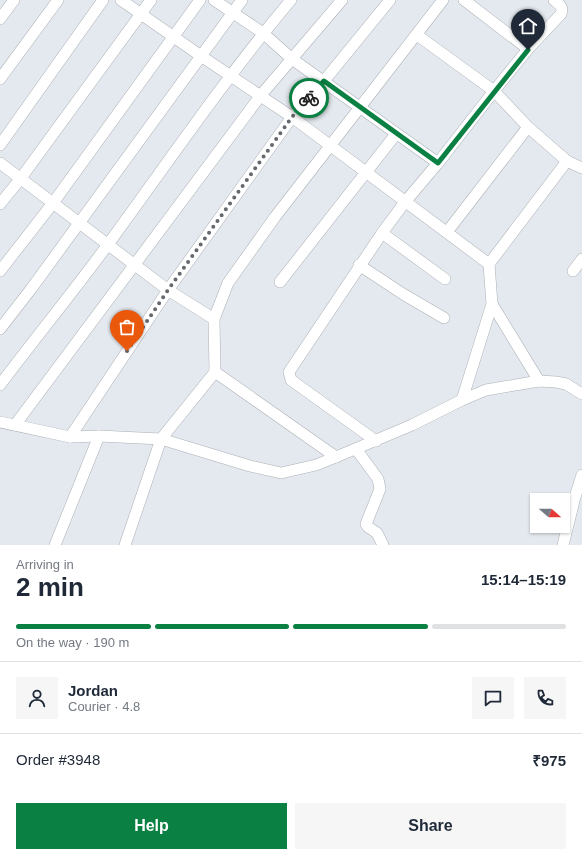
<!DOCTYPE html>
<html lang="en">
<head>
<meta charset="utf-8">
<style>
	:root { --surface:#fff; --page:#f6f6f7; --text:#1f2937; --muted:#747a83; --line:#e0e1e3; --accent:#0b8043 }
	body { margin:0; font-family:Helvetica,sans-serif; background:var(--page); color:var(--text); height:100vh; display:flex; flex-direction:column; font-size:15px; white-space:nowrap }
	* { box-sizing:border-box; margin:0 }
	p { font-size:13px; color:var(--muted) }
	.icon { flex:none; width:22px; height:22px; fill:none; stroke:currentColor; stroke-width:2; stroke-linecap:round; stroke-linejoin:round }
	.map { position:relative; height:545px; overflow:hidden }
	.side { display:flex; flex-direction:column; background:var(--surface); flex:1 }
	.side>* { flex:none }
	.needle { width:26px; rotate:110deg }
	.buttons { position:absolute; left:530px; top:493px; display:grid; gap:8px }
	.buttons a { display:grid; place-items:center; width:40px; height:40px; border-radius:0px; background:var(--surface); box-shadow:0 1px 3px #0004; font-size:20px }
	.pin { position:absolute; display:grid; place-items:center; width:34px; height:34px; color:#fff; margin:-41px -17px; border-radius:50% 50% 50% 0; rotate:-45deg; box-shadow:0 0 4px #0007 }
	.pin .icon { rotate:45deg }
	.courier { position:absolute; display:grid; place-items:center; width:40px; height:40px; margin:-20px; border:3px solid #0b8043; border-radius:50%; background:#fff; color:#222; box-shadow:0 1px 5px #0007 }
	.summary em { font-style:normal; font-weight:800 }
	.summary div { display:flex; flex-direction:column-reverse }
	.summary { display:flex; align-items:center; justify-content:space-between; height:68px; padding:0 16px }
	h1 { font-size:26px; font-weight:800; line-height:30px }
	.bar { display:grid; grid-template-columns:repeat(4,1fr); gap:6px 4px; align-content:center; height:48px; padding:0 16px }
	.bar i { height:5px; border-radius:3px; background:var(--line) }
	.bar .selected { background:var(--accent) }
	.bar p { grid-column:span 4 }
	.line { display:flex; align-items:center; gap:10px; padding:0 16px; border-top:1px solid var(--line) }
	.line div { flex:1 }
	.round { display:grid; place-items:center; flex:none; width:42px; height:42px; border-radius:0px; background:var(--page) }
	.primary-button { display:flex; gap:8px; margin-top:auto; padding:8px 16px }
	.primary-button a { flex:1; height:46px; border-radius:0px; background:var(--accent); color:#fff; font-size:16px; font-weight:800; line-height:46px; text-align:center }
	.primary-button a+a { background:var(--page); color:var(--text) }
	.map>svg:first-child { display:block }
	.lines { fill:none; stroke-linecap:round; stroke-linejoin:round }
	.minor-casing { stroke:#abb0b6; stroke-width:12 }
	.minor { stroke:#fff; stroke-width:11 }
	.done { stroke:#65686c; stroke-width:4; stroke-dasharray:0 7.2 }
	.route { stroke:#0b8043; stroke-width:5 }
</style>
</head>
<body>
<div class="map">
<svg width="582" height="545" viewBox="0 0 582 545">
	<rect width="100%" height="100%" fill="#e4e9ef"/>
	<g class="lines">
		<defs>
			<g id="minor">
				<polyline points="121,0 201,56 292,117 489,264 492,304 462,400"/>
				<polyline points="214,0 263,33 292,59 438,163 405,202 382,233 289,372 291,380 376,441"/>
				<polyline points="464,0 528,49"/>
				<polyline points="0,19 14,0"/>
				<path d="M417,35L494,91L528,49L561,14C564,7 559,4 554,0"/>
				<polyline points="0,79 58,0"/>
				<polyline points="0,145 103,0"/>
				<polyline points="567,161 582,168"/>
				<polyline points="0,163 168,290 214,319"/>
				<polyline points="438,163 494,91 528,127 567,161 489,264"/>
				<polyline points="0,204 21,178 151,0"/>
				<polyline points="447,232 528,127"/>
				<polyline points="382,233 445,279"/>
				<polyline points="359,265 403,294 444,318"/>
				<polyline points="0,271 53,203 200,0"/>
				<polyline points="573,271 582,259"/>
				<polyline points="280,282 396,134"/>
				<polyline points="492,304 539,381"/>
				<polyline points="0,329 31,289 242,0"/>
				<path d="M0,385C36,337 74,291 109,243C169,161 226,77 291,0"/>
				<polyline points="0,422 70,437 99,436 161,439 250,466 281,473 316,465 336,457 412,425 462,400 486,390 539,381 556,382 566,384 582,394"/>
				<polyline points="15,425 261,95 342,0"/>
				<polyline points="70,437 168,290 292,117 324,81 390,0"/>
				<polyline points="356,449 378,479 380,489 366,524 368,527 377,533 383,545"/>
				<polyline points="336,457 215,372 214,319 228,283 275,217 443,0"/>
				<polyline points="55,545 99,436"/>
				<polyline points="125,545 161,439 215,372"/>
				<polyline points="563,545 575,497 582,475"/>
			</g>
		</defs>
		<!-- minor casing -->
		<use href="#minor" class="minor-casing"/>
		<!-- minor -->
		<use href="#minor" class="minor"/>
	</g>
	<g class="lines">
		<!-- done -->
		<polyline class="done" points="127,351 168,290 292,117 309,98"/>
		<!-- route -->
		<polyline class="route" points="309,98 324,81 438,163 528,50"/>
	</g>
</svg>
<div class="buttons">
<a><svg class="needle" viewBox="-14 -14 28 28"><path d="M0-13l5 13h-10z" fill="#e53935"/><path d="M0 13l5-13h-10z" fill="#747a83"/></svg></a>
</div>
<div class="pin" style="left:127px;top:351px;background:#ea580c"><svg class="icon" aria-label="bag" viewBox="0 0 24 24"><path d="M5 8h14l-1 12H6zM9 8a3 3 0 0 1 6 0"/></svg></div>
<div class="pin" style="left:528px;top:50px;background:#1f2937"><svg class="icon" aria-label="home" viewBox="0 0 24 24"><path d="M3 11l9-7 9 7M6 9v11h12V9"/></svg></div>
<div class="courier" style="left:309px;top:98px"><svg class="icon" aria-label="bike" viewBox="0 0 24 24"><circle cx="6" cy="16" r="4"/><circle cx="18" cy="16" r="4"/><path d="M6 16l4-8h5l3 8M10 8l3 8H6M13 5h3"/></svg></div>
</div>
<section class="side">
<div class="summary"><div><h1>2 min</h1><p>Arriving in</p></div><em>15:14–15:19</em></div>
<div class="bar"><i class="selected"></i><i class="selected"></i><i class="selected"></i><i></i><p>On the way · 190 m</p></div>
<div class="line" style="height:72px"><a class="round"><svg class="icon" aria-label="person" viewBox="0 0 24 24"><circle cx="12" cy="8" r="4"/><path d="M4 21q1-7 8-7t8 7"/></svg></a><div><b>Jordan</b><p>Courier · 4.8</p></div><a class="round"><svg class="icon" aria-label="chat" viewBox="0 0 24 24"><path d="M4 5h16v11H9l-5 4z"/></svg></a><a class="round"><svg class="icon" aria-label="phone" viewBox="0 0 24 24"><path d="M5 4h4l2 5-3 2q2 4 5 5l2-3 5 2v4C11 20 4 13 5 4z"/></svg></a></div>
<div class="line" style="height:52px"><div>Order #3948</div><b>₹975</b></div>
<div class="primary-button"><a>Help</a><a>Share</a></div>
</section>
</body>
</html>
